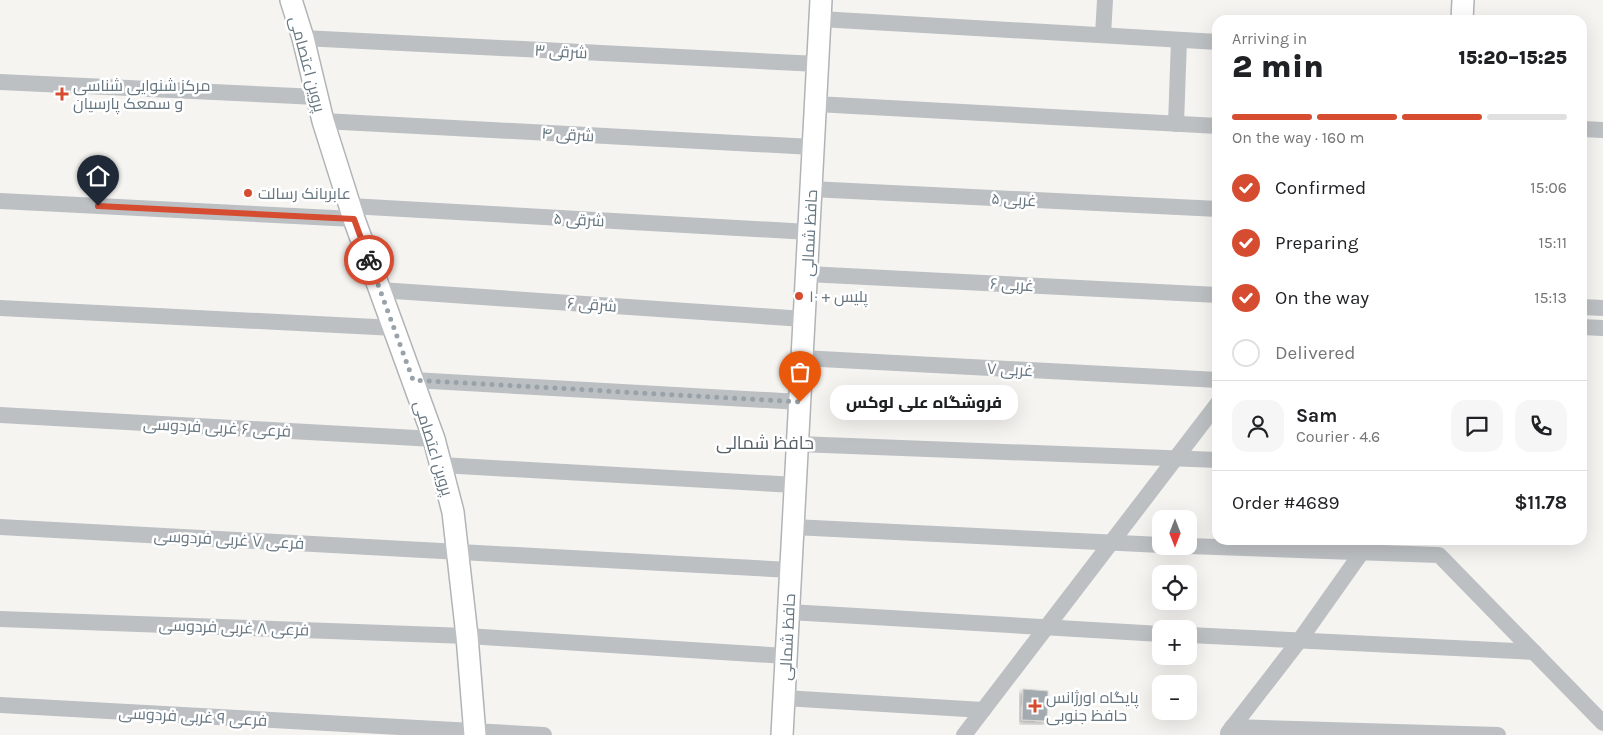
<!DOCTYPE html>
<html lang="en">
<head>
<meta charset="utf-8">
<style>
	:root { --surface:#fff; --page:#f6f6f6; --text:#202124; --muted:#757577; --line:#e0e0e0; --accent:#d54c31 }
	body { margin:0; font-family:Karla,Cairo,sans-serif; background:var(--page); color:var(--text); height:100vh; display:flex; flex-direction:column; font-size:19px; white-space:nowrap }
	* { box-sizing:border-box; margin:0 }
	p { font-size:16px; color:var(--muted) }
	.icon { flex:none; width:28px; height:28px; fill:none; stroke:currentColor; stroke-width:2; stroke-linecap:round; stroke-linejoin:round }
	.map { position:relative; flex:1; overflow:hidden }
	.side { position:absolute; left:1212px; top:15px; width:375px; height:530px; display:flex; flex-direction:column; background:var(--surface); border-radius:15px; box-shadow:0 5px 20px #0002 }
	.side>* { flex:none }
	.needle { width:32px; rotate:180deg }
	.tools { position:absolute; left:1152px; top:510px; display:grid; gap:10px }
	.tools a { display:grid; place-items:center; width:45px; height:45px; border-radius:10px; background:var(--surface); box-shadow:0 5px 20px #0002; font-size:25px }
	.pin { position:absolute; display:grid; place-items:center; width:42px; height:42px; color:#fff; margin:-51px -21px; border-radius:50% 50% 50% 0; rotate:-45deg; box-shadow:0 0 5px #0007 }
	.pin .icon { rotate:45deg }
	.courier { position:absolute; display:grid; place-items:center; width:50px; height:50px; margin:-25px; border:4px solid #d54c31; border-radius:50%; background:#fff; color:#222; box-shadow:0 1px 6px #0007 }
	.bubble { position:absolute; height:35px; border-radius:15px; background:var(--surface); box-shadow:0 5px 20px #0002; font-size:16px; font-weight:800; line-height:35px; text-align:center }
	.summary em { font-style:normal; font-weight:800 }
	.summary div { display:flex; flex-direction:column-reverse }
	.summary { display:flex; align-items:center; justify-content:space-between; height:85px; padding:0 20px }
	h1 { font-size:32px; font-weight:800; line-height:38px }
	.bar { display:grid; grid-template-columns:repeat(4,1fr); gap:8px 5px; align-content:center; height:60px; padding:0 20px }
	.bar i { height:6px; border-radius:4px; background:var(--line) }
	.bar .on { background:var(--accent) }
	.bar p { grid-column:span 4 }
	.line { display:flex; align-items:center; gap:12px; padding:0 20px; border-top:1px solid var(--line) }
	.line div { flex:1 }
	.round { display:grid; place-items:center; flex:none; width:52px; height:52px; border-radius:15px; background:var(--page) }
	ol { padding:0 20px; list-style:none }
	li { display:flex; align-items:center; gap:15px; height:55px }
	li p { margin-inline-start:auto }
	li .icon { padding:5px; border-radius:50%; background:var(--accent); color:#fff; stroke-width:4 }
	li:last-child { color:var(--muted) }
	li i { width:28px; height:28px; border:2px solid var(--line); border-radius:50% }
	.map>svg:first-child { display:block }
	.building { fill:#a4abb0; stroke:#d6d6d4; filter:url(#shadow) }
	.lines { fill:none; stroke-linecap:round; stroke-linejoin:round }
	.major-casing { stroke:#b0b4b7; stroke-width:24 }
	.minor { stroke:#bcc0c3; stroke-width:16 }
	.major { stroke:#fff; stroke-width:21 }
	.done { stroke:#98a2a8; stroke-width:5; stroke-dasharray:0 9 }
	.route { stroke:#d54c31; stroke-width:6 }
	.poi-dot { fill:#d54c31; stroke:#fff; stroke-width:2 }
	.labels { text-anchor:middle; stroke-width:5; stroke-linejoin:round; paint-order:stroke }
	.street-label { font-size:16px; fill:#667680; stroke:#fff }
	.poi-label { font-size:16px; fill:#667680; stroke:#fff; text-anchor:start }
	.neighbourhood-label { font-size:18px; fill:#535f66; stroke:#fff }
</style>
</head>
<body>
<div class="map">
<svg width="1603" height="735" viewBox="0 0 1603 735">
	<defs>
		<filter id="shadow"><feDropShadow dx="-3" dy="3" stdDeviation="2.5" flood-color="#0004"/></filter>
	</defs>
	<rect width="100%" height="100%" fill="#f5f4f1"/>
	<!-- building -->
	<polygon class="building" points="1023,689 1048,691 1047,721 1022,720"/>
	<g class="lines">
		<defs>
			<g id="major">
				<polyline points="291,0 303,38 323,121 354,219 434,439 453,512 467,636 475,735"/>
				<polyline points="1462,20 1463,0"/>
				<polyline points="782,735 821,0"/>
			</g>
		</defs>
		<!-- major casing -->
		<use href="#major" class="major-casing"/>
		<!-- minor -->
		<g class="minor">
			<polyline points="820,19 1218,42"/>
			<polyline points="1103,35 1105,0"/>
			<polyline points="303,38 818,64"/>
			<polyline points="0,82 317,97"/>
			<polyline points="816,104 1218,126"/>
			<polyline points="323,121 813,147"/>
			<polyline points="1176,124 1179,40"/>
			<polyline points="1582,129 1603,130"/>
			<polyline points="811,189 1218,209"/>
			<polyline points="0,201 354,219"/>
			<polyline points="350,206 809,232"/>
			<polyline points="807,274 1218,295"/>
			<polyline points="380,290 804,319"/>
			<polyline points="1582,307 1603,308"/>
			<polyline points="0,308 395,328"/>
			<polyline points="1582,327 1603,328"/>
			<polyline points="802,358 1218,380"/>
			<polyline points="413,380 800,402"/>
			<polyline points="0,415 434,439"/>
			<polyline points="798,444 1218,460"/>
			<polyline points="441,465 795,485"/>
			<polyline points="0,527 791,570"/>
			<polyline points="793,527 1161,545"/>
			<polyline points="1189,546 1439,555 1603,723"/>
			<polyline points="789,612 1161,634"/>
			<polyline points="0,619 467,636 786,656"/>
			<polyline points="1189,635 1534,652"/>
			<polyline points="784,698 983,710"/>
			<polyline points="0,705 544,735"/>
			<polyline points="1232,727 1498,735"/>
			<polyline points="1228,733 1299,641 1362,552"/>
			<polyline points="964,735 1218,403"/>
		</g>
		<!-- major -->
		<use href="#major" class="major"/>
	</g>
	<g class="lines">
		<!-- done -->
		<polyline class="done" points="369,260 413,380 800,402"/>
		<!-- route -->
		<polyline class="route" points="98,206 354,219 369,260"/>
	</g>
	<!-- markers -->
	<g class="poi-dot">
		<path d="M59.5 86.5h5v5h5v5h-5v5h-5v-5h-5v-5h5z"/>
		<circle cx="248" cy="193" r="5"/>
		<circle cx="799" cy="296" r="5"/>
		<path d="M1032.5 698.5h5v5h5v5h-5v5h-5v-5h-5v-5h5z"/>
	</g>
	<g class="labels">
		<!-- street labels -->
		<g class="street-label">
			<text transform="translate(561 51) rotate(3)" y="6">۳ شرقی</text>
			<text transform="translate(308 64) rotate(75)" y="6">پروین اعتصامی</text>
			<text transform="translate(568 134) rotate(3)" y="6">۴ شرقی</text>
			<text transform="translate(1014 199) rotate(3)" y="6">۵ غربی</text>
			<text transform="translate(579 219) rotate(3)" y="6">۵ شرقی</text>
			<text transform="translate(809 233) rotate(-87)" y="6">حافظ شمالی</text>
			<text transform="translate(1012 284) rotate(3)" y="6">۶ غربی</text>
			<text transform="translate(592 304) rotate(4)" y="6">۶ شرقی</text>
			<text transform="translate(1010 369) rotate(3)" y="6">۷ غربی</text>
			<text transform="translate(217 427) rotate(3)" y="6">فرعی ۶ غربی فردوسی</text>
			<text transform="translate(434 448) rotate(73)" y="6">پروین اعتصامی</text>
			<text transform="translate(229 539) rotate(3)" y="6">فرعی ۷ غربی فردوسی</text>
			<text transform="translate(234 627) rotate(2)" y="6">فرعی ۸ غربی فردوسی</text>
			<text transform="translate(787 637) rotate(-87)" y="6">حافظ شمالی</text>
			<text transform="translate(193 716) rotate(3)" y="6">فرعی ۹ غربی فردوسی</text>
		</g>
		<!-- poi labels -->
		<g class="poi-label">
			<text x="73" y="91">مرکز شنوایی شناسی<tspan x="73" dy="18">و سمعک پارسیان</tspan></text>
			<text x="258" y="199">عابربانک رسالت</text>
			<text x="809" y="302">پلیس + ۱۰</text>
			<text x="1046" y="703">پایگاه اورژانس<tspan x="1046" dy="18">حافظ جنوبی</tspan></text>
		</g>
		<!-- neighbourhood labels -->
		<g class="neighbourhood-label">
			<text x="765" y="449">حافظ شمالی</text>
		</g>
	</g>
</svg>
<div class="tools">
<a><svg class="needle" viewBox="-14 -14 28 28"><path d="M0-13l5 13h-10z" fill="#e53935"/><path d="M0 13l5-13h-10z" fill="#757577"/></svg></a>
<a><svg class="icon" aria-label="locate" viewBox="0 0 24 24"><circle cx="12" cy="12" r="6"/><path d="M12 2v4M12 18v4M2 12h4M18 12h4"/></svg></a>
<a>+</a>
<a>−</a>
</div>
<div class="pin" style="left:800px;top:402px;background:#ea580c"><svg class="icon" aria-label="bag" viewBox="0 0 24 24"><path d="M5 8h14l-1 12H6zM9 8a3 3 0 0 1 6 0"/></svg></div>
<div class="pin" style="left:98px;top:206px;background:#1f2937"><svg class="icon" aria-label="home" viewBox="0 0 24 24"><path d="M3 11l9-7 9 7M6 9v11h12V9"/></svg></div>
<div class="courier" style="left:369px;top:260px"><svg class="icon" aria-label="bike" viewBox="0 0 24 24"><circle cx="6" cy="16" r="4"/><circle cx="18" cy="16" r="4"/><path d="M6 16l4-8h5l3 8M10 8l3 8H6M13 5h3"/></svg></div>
<div class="bubble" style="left:830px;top:385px;width:188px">فروشگاه علی لوکس</div>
<section class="side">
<div class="summary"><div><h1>2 min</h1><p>Arriving in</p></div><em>15:20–15:25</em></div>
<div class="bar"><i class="on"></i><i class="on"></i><i class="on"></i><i></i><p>On the way · 160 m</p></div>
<ol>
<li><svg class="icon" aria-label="check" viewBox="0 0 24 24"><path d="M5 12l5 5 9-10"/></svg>Confirmed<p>15:06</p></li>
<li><svg class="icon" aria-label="check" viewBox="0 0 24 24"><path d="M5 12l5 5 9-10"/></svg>Preparing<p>15:11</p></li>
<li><svg class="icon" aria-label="check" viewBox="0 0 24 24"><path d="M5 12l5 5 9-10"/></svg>On the way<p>15:13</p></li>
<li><i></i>Delivered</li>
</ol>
<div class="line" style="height:90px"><a class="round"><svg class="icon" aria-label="person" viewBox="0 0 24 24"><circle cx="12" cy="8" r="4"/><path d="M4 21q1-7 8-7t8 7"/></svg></a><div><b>Sam</b><p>Courier · 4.6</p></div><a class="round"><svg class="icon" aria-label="chat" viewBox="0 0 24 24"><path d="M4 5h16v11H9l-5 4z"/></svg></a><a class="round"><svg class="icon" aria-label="phone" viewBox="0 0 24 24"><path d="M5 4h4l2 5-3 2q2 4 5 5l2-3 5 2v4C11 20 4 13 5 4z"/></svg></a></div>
<div class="line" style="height:65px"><div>Order #4689</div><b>$11.78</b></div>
</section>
</div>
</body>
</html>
